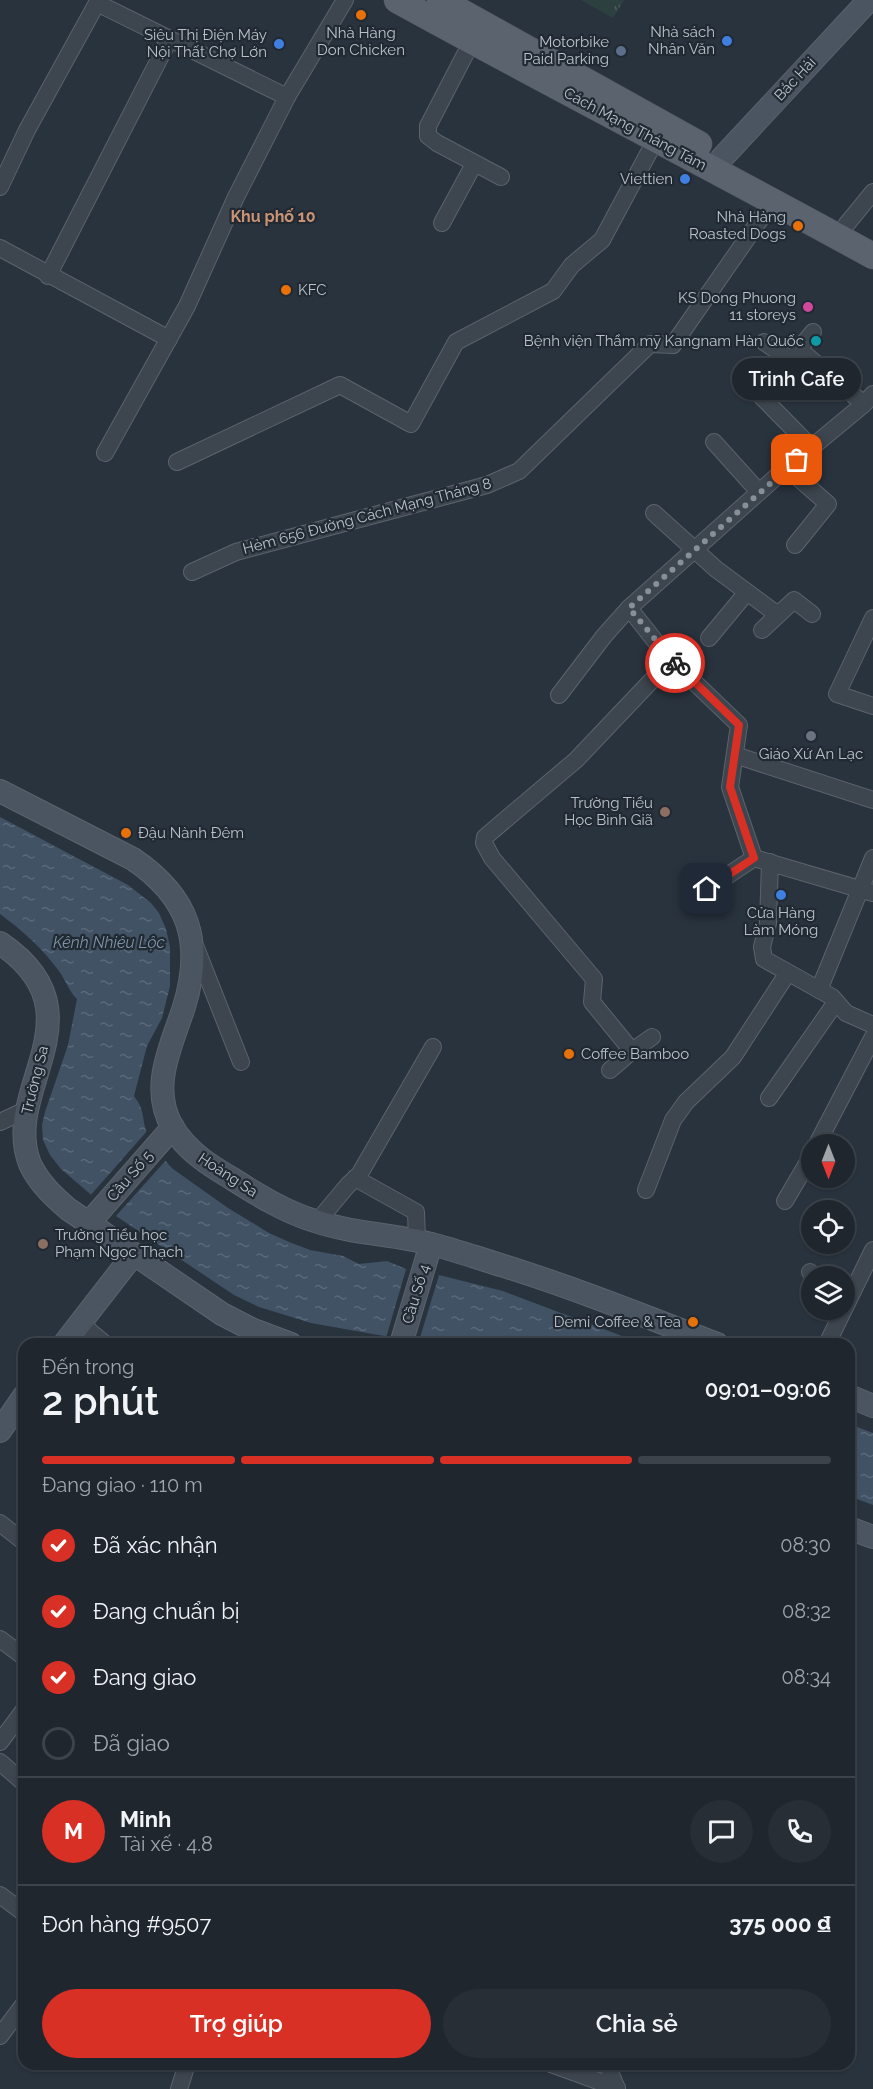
<!DOCTYPE html>
<html lang="vi">
<head>
<meta charset="utf-8">
<style>
	:root { --surface:#1f262e; --page:#272e36; --text:#f1f3f6; --muted:#a1a5aa; --line:#3c434a; --accent:#d93025 }
	body { margin:0; font-family:Raleway,sans-serif; background:var(--page); color:var(--text); height:100vh; display:flex; flex-direction:column; font-size:22px; white-space:nowrap }
	* { box-sizing:border-box; margin:0 }
	p { font-size:20px; color:var(--muted) }
	.icon { flex:none; width:33px; height:33px; fill:none; stroke:currentColor; stroke-width:2; stroke-linecap:round; stroke-linejoin:round }
	.map { position:relative; flex:1; overflow:hidden }
	.details { position:absolute; left:18px; top:1338px; width:837px; height:732px; display:flex; flex-direction:column; background:var(--surface); border-radius:18px; box-shadow:0 2px 4px #0004,0 0 0 2px var(--line) }
	.details>* { flex:none }
	.needle { width:39px; rotate:180deg }
	.controls { position:absolute; left:801px; top:1134px; display:grid; gap:12px }
	.controls a { display:grid; place-items:center; width:54px; height:54px; border-radius:50%; background:var(--surface); box-shadow:0 2px 4px #0004,0 0 0 2px var(--line); font-size:30px }
	.pin { position:absolute; display:grid; place-items:center; width:51px; height:51px; color:#fff; margin:-26px; border-radius:12px; box-shadow:0 3px 9px #0006 }
	.courier { position:absolute; display:grid; place-items:center; width:60px; height:60px; margin:-30px; border:4px solid #d93025; border-radius:50%; background:#fff; color:#222; box-shadow:0 2px 8px #0007 }
	.bubble { position:absolute; height:42px; border-radius:21px; background:var(--surface); box-shadow:0 2px 4px #0004,0 0 0 2px var(--line); font-size:20px; font-weight:600; line-height:42px; text-align:center }
	.headline em { font-style:normal; font-weight:600 }
	.headline div { display:flex; flex-direction:column-reverse }
	.headline { display:flex; align-items:center; justify-content:space-between; height:102px; padding:0 24px }
	h1 { font-size:39px; font-weight:600; line-height:45px }
	.bar { display:grid; grid-template-columns:repeat(4,1fr); gap:9px 6px; align-content:center; height:72px; padding:0 24px }
	.bar i { height:8px; border-radius:4px; background:var(--line) }
	.bar .active { background:var(--accent) }
	.bar p { grid-column:span 4 }
	.line { display:flex; align-items:center; gap:15px; padding:0 24px; border-top:2px solid var(--line) }
	.line div { flex:1 }
	.round { display:grid; place-items:center; flex:none; width:63px; height:63px; border-radius:32px; background:var(--page) }
	ol { padding:0 24px; list-style:none }
	li { display:flex; align-items:center; gap:18px; height:66px }
	li p { margin-inline-start:auto }
	li .icon { padding:6px; border-radius:50%; background:var(--accent); color:#fff; stroke-width:4 }
	li:last-child { color:var(--muted) }
	li i { width:33px; height:33px; border:3px solid var(--line); border-radius:50% }
	.primary-button { display:flex; gap:12px; margin-top:auto; padding:12px 24px }
	.primary-button a { flex:1; height:69px; border-radius:36px; background:var(--accent); color:#fff; font-size:24px; font-weight:600; line-height:69px; text-align:center }
	.primary-button a+a { background:var(--page); color:var(--text) }
	.map>svg:first-child { display:block }
	.park { fill:url(#park-tufts) }
	.water { fill:url(#water-ripples) }
	.pier { fill:#29333e }
	.lines { fill:none; stroke-linecap:round; stroke-linejoin:round }
	.street-casing { stroke:#5b636c; stroke-width:18 }
	.secondary-casing { stroke:#5b636c; stroke-width:24 }
	.primary-casing { stroke:#464e57; stroke-width:27 }
	.street { stroke:#3d454e; stroke-width:16 }
	.secondary { stroke:#4b5561; stroke-width:22 }
	.primary { stroke:#5b646e; stroke-width:26 }
	.done { stroke:#878f98; stroke-width:6; stroke-dasharray:0 10.8 }
	.route { stroke:#d93025; stroke-width:8 }
	.food-dot { fill:#e8710a; stroke:#212a33; stroke-width:2 }
	.shop-dot { fill:#3f7fe0; stroke:#212a33; stroke-width:2 }
	.service-dot { fill:#5c6f8a; stroke:#212a33; stroke-width:2 }
	.hotel-dot { fill:#d1479c; stroke:#212a33; stroke-width:2 }
	.culture-dot { fill:#0f9aa8; stroke:#212a33; stroke-width:2 }
	.worship-dot { fill:#6b7280; stroke:#212a33; stroke-width:2 }
	.education-dot { fill:#8d6e63; stroke:#212a33; stroke-width:2 }
	.labels { text-anchor:middle; stroke-width:4.5; stroke-linejoin:round; paint-order:stroke }
	.poi-label { font-size:15px; fill:#b9c0c9; stroke:#212a33; text-anchor:end }
	.street-label { font-size:15px; fill:#b9c0c9; stroke:#212a33 }
	.neighbourhood-label { font-size:16px; font-weight:bold; fill:#c99374; stroke:#212a33 }
	.water-label { font-size:16px; font-style:italic; fill:#7e93a8; stroke:#212a33 }
</style>
</head>
<body>
<div class="map">
<svg width="873" height="2089" viewBox="0 0 873 2089">
	<defs>
		<pattern id="park-tufts" width="24" height="20" patternUnits="userSpaceOnUse" patternTransform="scale(1.5)"><rect width="24" height="20" fill="#2c4040"/><path d="M3 7l-1-3M5 7V3M7 7l1-3M15 17l-1-3M17 17v-4M19 17l1-3" fill="none" stroke="#485a5a"/></pattern>
		<pattern id="water-ripples" width="26" height="14" patternUnits="userSpaceOnUse" patternTransform="scale(1.5)"><rect width="26" height="14" fill="#415265"/><path d="M2 4q2-2 4 0t4 0M15 11q2-2 4 0t4 0" fill="none" stroke="#5a697a"/></pattern>
	</defs>
	<rect width="100%" height="100%" fill="#29333e"/>
	<!-- park -->
	<polygon class="park" points="581,0 624,0 613,18"/>
	<!-- water -->
	<g class="water">
		<path d="M0,817L128,885L151,903L159,913L166,929L170,947V986L162,1018L147,1046L134,1096C146,1112 141,1117 147,1133C152,1145 163,1159 173,1169L228,1208L269,1233L289,1242L310,1250L343,1256L359,1264L387,1261L406,1269L439,1275L503,1291L643,1344H429L311,1323L259,1307L234,1295L116,1216L61,1169L50,1155L43,1140L42,1125L45,1112L68,1045L77,999C69,991 66,981 59,971C42,948 23,931 0,914Z"/>
		<polygon points="849,1424 873,1433 873,1505 849,1496"/>
	</g>
	<!-- pier -->
	<g class="pier">
		<polygon points="148,1130 167,1159 115,1217 89,1197"/>
		<polygon points="407,1266 440,1272 418,1344 386,1338"/>
	</g>
	<g class="lines">
		<defs>
			<g id="street">
				<polyline points="98,0 97,3 287,97"/>
				<polyline points="472,41 428,126 428,136 437,143 501,177"/>
				<polyline points="0,187 27,130 97,3"/>
				<polyline points="442,223 474,164"/>
				<polyline points="846,225 873,192"/>
				<polyline points="0,248 169,339"/>
				<polyline points="48,276 169,40"/>
				<polyline points="813,332 799,349 864,404"/>
				<polyline points="764,342 791,360 799,349"/>
				<polyline points="753,388 812,448"/>
				<polyline points="873,394 864,404 776,477 629,608 667,656 739,725 730,787 754,858 873,893"/>
				<polyline points="714,442 759,492"/>
				<polyline points="105,453 187,306 236,197 287,97 345,0"/>
				<polyline points="177,462 340,385 411,424 456,342 553,291 572,265 602,240 655,141"/>
				<polyline points="787,468 828,504 795,545"/>
				<polyline points="654,513 716,569 778,615"/>
				<polyline points="192,572 236,552 487,485 519,471 650,344 673,345 773,201"/>
				<polyline points="873,618 837,694 873,706"/>
				<polyline points="762,630 794,600 812,614"/>
				<polyline points="709,638 747,592"/>
				<polyline points="559,695 604,636 629,608"/>
				<polyline points="735,755 873,800"/>
				<polyline points="770,862 768,923 762,947 764,959 832,997 846,1013 873,1025"/>
				<polyline points="691,900 754,858"/>
				<polyline points="196,948 241,1062"/>
				<polyline points="819,990 873,858"/>
				<polyline points="652,1037 632,1051 592,1002 594,979 492,858 484,843 485,837 576,760 671,660"/>
				<polyline points="610,1070 632,1051"/>
				<polyline points="769,1098 836,1002"/>
				<polyline points="0,1122 26,1110"/>
				<polyline points="817,1144 873,1037"/>
				<polyline points="355,1178 416,1212 417,1241"/>
				<polyline points="646,1190 673,1120 686,1102 733,1057 787,974"/>
				<polyline points="785,1201 812,1155"/>
				<polyline points="317,1222 348,1185 359,1175 433,1047"/>
				<polyline points="810,1272 814,1276"/>
				<polyline points="80,1323 105,1344"/>
				<polyline points="827,1344 873,1250"/>
				<polyline points="0,1523 24,1542"/>
				<polyline points="0,1639 24,1657"/>
				<polyline points="0,1742 24,1710"/>
				<polyline points="0,1762 24,1783"/>
				<polyline points="0,1895 24,1913"/>
				<polyline points="0,2036 24,2004"/>
				<polyline points="551,2064 617,2088"/>
				<polyline points="607,2064 617,2089"/>
				<polyline points="179,2089 187,2064"/>
			</g>
			<g id="secondary">
				<polyline points="722,158 869,0"/>
				<path d="M0,791L133,859C189,897 204,942 184,1007C171,1047 149,1088 173,1128C187,1151 209,1165 231,1178C258,1195 285,1212 315,1221C353,1234 393,1234 431,1244C456,1250 480,1259 504,1266C577,1289 647,1317 717,1344"/>
				<path d="M0,943C105,1014 0,1089 30,1164C39,1183 53,1196 68,1209L222,1314L251,1329L291,1344"/>
				<polyline points="88,1224 173,1127"/>
				<polyline points="64,1344 133,1255"/>
				<polyline points="401,1344 431,1244"/>
				<polyline points="849,1396 873,1406"/>
				<polyline points="0,1431 24,1396"/>
				<polyline points="849,1528 873,1537"/>
			</g>
			<g id="primary">
				<path d="M397,0C555,87 715,169 873,256"/>
				<polyline points="440,0 699,144"/>
			</g>
		</defs>
		<!-- street casing -->
		<use href="#street" class="street-casing"/>
		<!-- secondary casing -->
		<use href="#secondary" class="secondary-casing"/>
		<!-- primary casing -->
		<use href="#primary" class="primary-casing"/>
		<!-- street -->
		<use href="#street" class="street"/>
		<!-- secondary -->
		<use href="#secondary" class="secondary"/>
		<!-- primary -->
		<use href="#primary" class="primary"/>
	</g>
	<g class="lines">
		<!-- done -->
		<polyline class="done" points="675,663 629,608 797,460"/>
		<!-- route -->
		<polyline class="route" points="675,663 739,725 730,787 754,858 707,889"/>
	</g>
	<!-- markers -->
	<g class="food-dot">
		<circle cx="361" cy="15" r="6"/>
		<circle cx="798" cy="226" r="6"/>
		<circle cx="286" cy="290" r="6"/>
		<circle cx="126" cy="833" r="6"/>
		<circle cx="569" cy="1054" r="6"/>
		<circle cx="693" cy="1322" r="6"/>
	</g>
	<g class="shop-dot">
		<circle cx="727" cy="41" r="6"/>
		<circle cx="279" cy="44" r="6"/>
		<circle cx="685" cy="179" r="6"/>
		<circle cx="781" cy="895" r="6"/>
	</g>
	<circle class="service-dot" cx="621" cy="51" r="6"/>
	<circle class="hotel-dot" cx="808" cy="307" r="6"/>
	<circle class="culture-dot" cx="816" cy="341" r="6"/>
	<circle class="worship-dot" cx="811" cy="736" r="6"/>
	<g class="education-dot">
		<circle cx="665" cy="812" r="6"/>
		<circle cx="43" cy="1244" r="6"/>
	</g>
	<g class="labels">
		<!-- poi labels -->
		<g class="poi-label">
			<text x="715" y="37">Nhà sách<tspan x="715" dy="17">Nhân Văn</tspan></text>
			<text x="361" y="38" text-anchor="middle">Nhà Hàng<tspan x="361" dy="17">Don Chicken</tspan></text>
			<text x="267" y="40">Siêu Thị Điện Máy<tspan x="267" dy="17">Nội Thất Chợ Lớn</tspan></text>
			<text x="609" y="47">Motorbike<tspan x="609" dy="17">Paid Parking</tspan></text>
			<text x="673" y="184">Viettien</text>
			<text x="786" y="222">Nhà Hàng<tspan x="786" dy="17">Roasted Dogs</tspan></text>
			<text x="298" y="295" text-anchor="start">KFC</text>
			<text x="796" y="303">KS Dong Phuong<tspan x="796" dy="17">11 storeys</tspan></text>
			<text x="804" y="346">Bệnh viện Thẩm mỹ Kangnam Hàn Quốc</text>
			<text x="811" y="759" text-anchor="middle">Giáo Xứ An Lạc</text>
			<text x="653" y="808">Trường Tiểu<tspan x="653" dy="17">Học Bình Giã</tspan></text>
			<text x="138" y="838" text-anchor="start">Đậu Nành Đêm</text>
			<text x="781" y="918" text-anchor="middle">Cửa Hàng<tspan x="781" dy="17">Làm Móng</tspan></text>
			<text x="581" y="1059" text-anchor="start">Coffee Bamboo</text>
			<text x="55" y="1240" text-anchor="start">Trường Tiểu học<tspan x="55" dy="17">Phạm Ngọc Thạch</tspan></text>
			<text x="681" y="1327">Demi Coffee &amp; Tea</text>
		</g>
		<!-- street labels -->
		<g class="street-label">
			<text transform="translate(795 79) rotate(-47)" y="5">Bắc Hải</text>
			<text transform="translate(635 129) rotate(28)" y="5">Cách Mạng Tháng Tám</text>
			<text transform="translate(367 516) rotate(-15)" y="5">Hẻm 656 Đường Cách Mạng Tháng 8</text>
			<text transform="translate(35 1080) rotate(-76)" y="5">Trường Sa</text>
			<text transform="translate(228 1175) rotate(33)" y="5">Hoàng Sa</text>
			<text transform="translate(130 1176) rotate(-49)" y="5">Cầu Số 5</text>
			<text transform="translate(416 1294) rotate(-73)" y="5">Cầu Số 4</text>
		</g>
		<!-- neighbourhood labels -->
		<g class="neighbourhood-label">
			<text x="273" y="222">Khu phố 10</text>
		</g>
		<!-- water labels -->
		<g class="water-label">
			<text x="109" y="948">Kênh Nhiêu Lộc</text>
		</g>
	</g>
</svg>
<div class="controls">
<a><svg class="needle" viewBox="-14 -14 28 28"><path d="M0-13l5 13h-10z" fill="#e53935"/><path d="M0 13l5-13h-10z" fill="#a1a5aa"/></svg></a>
<a><svg class="icon" aria-label="locate" viewBox="0 0 24 24"><circle cx="12" cy="12" r="6"/><path d="M12 2v4M12 18v4M2 12h4M18 12h4"/></svg></a>
<a><svg class="icon" aria-label="layers" viewBox="0 0 24 24"><path d="M12 4l9 5-9 5-9-5zM3 14l9 5 9-5"/></svg></a>
</div>
<div class="pin" style="left:797px;top:460px;background:#ea580c"><svg class="icon" aria-label="bag" viewBox="0 0 24 24"><path d="M5 8h14l-1 12H6zM9 8a3 3 0 0 1 6 0"/></svg></div>
<div class="pin" style="left:707px;top:889px;background:#1f2937"><svg class="icon" aria-label="home" viewBox="0 0 24 24"><path d="M3 11l9-7 9 7M6 9v11h12V9"/></svg></div>
<div class="courier" style="left:675px;top:663px"><svg class="icon" aria-label="bike" viewBox="0 0 24 24"><circle cx="6" cy="16" r="4"/><circle cx="18" cy="16" r="4"/><path d="M6 16l4-8h5l3 8M10 8l3 8H6M13 5h3"/></svg></div>
<div class="bubble" style="left:732px;top:358px;width:129px">Trinh Cafe</div>
<section class="details">
<div class="headline"><div><h1>2 phút</h1><p>Đến trong</p></div><em>09:01–09:06</em></div>
<div class="bar"><i class="active"></i><i class="active"></i><i class="active"></i><i></i><p>Đang giao · 110 m</p></div>
<ol>
<li><svg class="icon" aria-label="check" viewBox="0 0 24 24"><path d="M5 12l5 5 9-10"/></svg>Đã xác nhận<p>08:30</p></li>
<li><svg class="icon" aria-label="check" viewBox="0 0 24 24"><path d="M5 12l5 5 9-10"/></svg>Đang chuẩn bị<p>08:32</p></li>
<li><svg class="icon" aria-label="check" viewBox="0 0 24 24"><path d="M5 12l5 5 9-10"/></svg>Đang giao<p>08:34</p></li>
<li><i></i>Đã giao</li>
</ol>
<div class="line" style="height:108px"><b class="round" style="background:var(--accent);color:#fff">M</b><div><b>Minh</b><p>Tài xế · 4.8</p></div><a class="round"><svg class="icon" aria-label="chat" viewBox="0 0 24 24"><path d="M4 5h16v11H9l-5 4z"/></svg></a><a class="round"><svg class="icon" aria-label="phone" viewBox="0 0 24 24"><path d="M5 4h4l2 5-3 2q2 4 5 5l2-3 5 2v4C11 20 4 13 5 4z"/></svg></a></div>
<div class="line" style="height:78px"><div>Đơn hàng #9507</div><b>375 000 ₫</b></div>
<div class="primary-button"><a>Trợ giúp</a><a>Chia sẻ</a></div>
</section>
</div>
</body>
</html>
